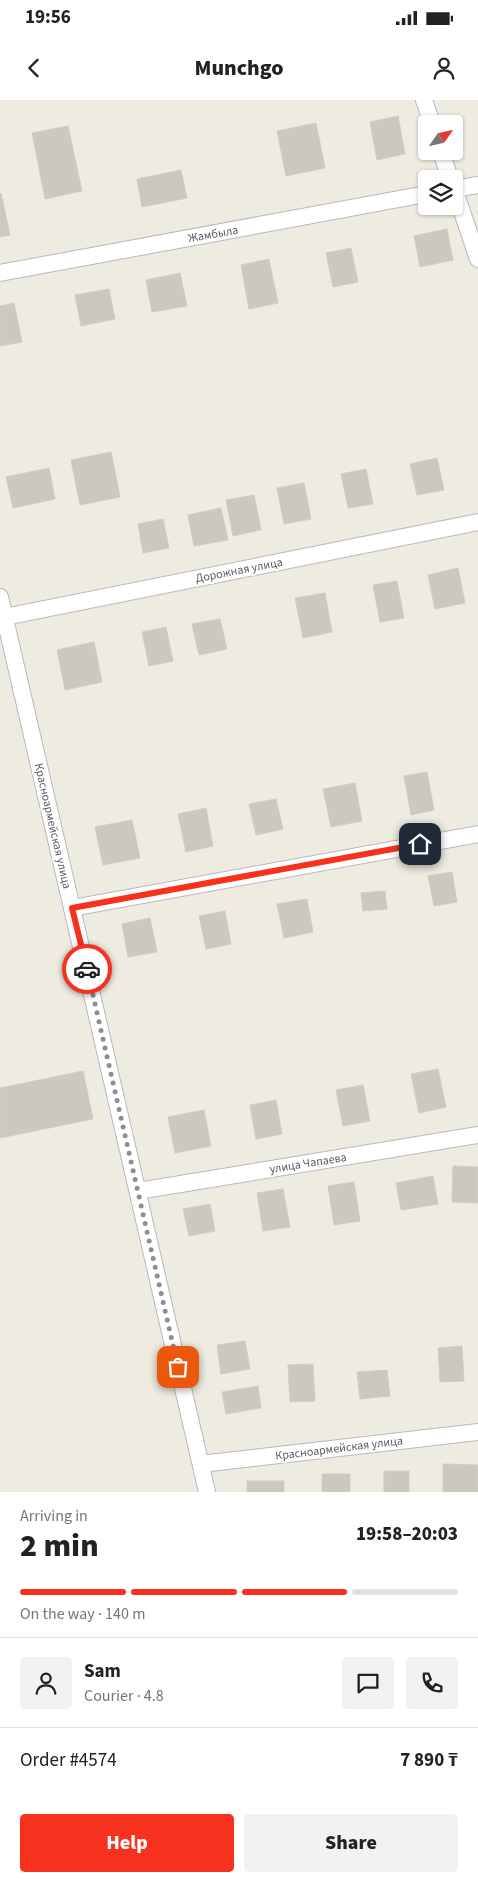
<!DOCTYPE html>
<html lang="en">
<head>
<meta charset="utf-8">
<style>
	:root { --surface:#fff; --page:#f2f2f2; --text:#222; --muted:#767676; --line:#e0e0e0; --accent:#f6321e }
	body { margin:0; font-family:"Source Sans 3",sans-serif; background:var(--page); color:var(--text); height:100vh; display:flex; flex-direction:column; font-size:19px; white-space:nowrap }
	* { box-sizing:border-box; margin:0 }
	p { font-size:16px; color:var(--muted) }
	.icon { flex:none; width:28px; height:28px; fill:none; stroke:currentColor; stroke-width:2; stroke-linecap:round; stroke-linejoin:round }
	.map { position:relative; height:1392px; overflow:hidden }
	.side { display:flex; flex-direction:column; background:var(--surface); flex:1 }
	.side>* { flex:none }
	.needle { width:32px; rotate:56deg }
	.tools { position:absolute; left:418px; top:15px; display:grid; gap:10px }
	.tools a { display:grid; place-items:center; width:45px; height:45px; border-radius:5px; background:var(--surface); box-shadow:0 1px 4px #0004; font-size:25px }
	.pin { position:absolute; display:grid; place-items:center; width:42px; height:42px; color:#fff; margin:-21px; border-radius:10px; box-shadow:0 2px 8px #0006 }
	.courier { position:absolute; display:grid; place-items:center; width:50px; height:50px; margin:-25px; border:4px solid #f6321e; border-radius:50%; background:#fff; color:#222; box-shadow:0 1px 6px #0007 }
	.head em { font-style:normal; font-weight:800 }
	.head div { display:flex; flex-direction:column-reverse }
	.head { display:flex; align-items:center; justify-content:space-between; height:85px; padding:0 20px }
	h1 { font-size:32px; font-weight:800; line-height:38px }
	.bar { display:grid; grid-template-columns:repeat(4,1fr); gap:8px 5px; align-content:center; height:60px; padding:0 20px }
	.bar i { height:6px; border-radius:4px; background:var(--line) }
	.bar .selected { background:var(--accent) }
	.bar p { grid-column:span 4 }
	.line { display:flex; align-items:center; gap:12px; padding:0 20px; border-top:1px solid var(--line) }
	.line div { flex:1 }
	.round { display:grid; place-items:center; flex:none; width:52px; height:52px; border-radius:5px; background:var(--page) }
	.primary-button { display:flex; gap:10px; margin-top:auto; padding:10px 20px }
	.primary-button a { flex:1; height:58px; border-radius:5px; background:var(--accent); color:#fff; font-size:20px; font-weight:800; line-height:58px; text-align:center }
	.primary-button a+a { background:var(--page); color:var(--text) }
	.status { display:flex; justify-content:space-between; align-items:center; height:35px; padding:0 25px; background:var(--surface); direction:ltr }
	.status svg { height:14px; fill:currentColor }
	header { display:flex; justify-content:space-between; align-items:center; height:65px; padding:0 20px; background:var(--surface); font-size:22px; font-weight:800 }
	.map>svg:first-child { display:block }
	.building { fill:#cbc8c0; stroke:#d3cdbf }
	.lines { fill:none; stroke-linecap:round; stroke-linejoin:round }
	.minor-casing { stroke:#b6b9bf; stroke-width:18 }
	.minor { stroke:#fff; stroke-width:16 }
	.done { stroke:#8d8f8f; stroke-width:5; stroke-dasharray:0 9 }
	.route { stroke:#f6321e; stroke-width:6 }
	.labels { text-anchor:middle; stroke-width:4; stroke-linejoin:round; paint-order:stroke }
	.street-label { font-size:12px; fill:#595d63; stroke:#fff }
</style>
</head>
<body>
<div class="status"><b>19:56</b><svg viewBox="0 0 49 12"><path d="M0 12V9h3v3zM5 12V6h3v6zM10 12V3h3v9zM15 12V0h3v12zM26 1h20v11H26zM47 4h2v5h-2z"/></svg></div>
<header><svg class="icon" aria-label="back" viewBox="0 0 24 24"><path d="M15 5l-7 7 7 7"/></svg>Munchgo<svg class="icon" aria-label="person" viewBox="0 0 24 24"><circle cx="12" cy="8" r="4"/><path d="M4 21q1-7 8-7t8 7"/></svg></header>
<div class="map">
<svg width="478" height="1392" viewBox="0 0 478 1392">
	<rect width="100%" height="100%" fill="#eeebe1"/>
	<!-- building -->
	<g class="building">
		<polygon points="398,16 405,54 377,60 370,22"/>
		<polygon points="316,23 325,68 286,76 277,31"/>
		<polygon points="68,26 82,91 45,99 32,33"/>
		<polygon points="181,70 187,98 142,107 137,79"/>
		<polygon points="1,93 10,135 0,137 0,94"/>
		<polygon points="447,129 453,160 420,167 414,136"/>
		<polygon points="351,148 358,182 333,187 326,153"/>
		<polygon points="269,159 278,203 249,209 241,165"/>
		<polygon points="180,173 187,206 152,212 146,180"/>
		<polygon points="109,189 115,219 81,226 75,195"/>
		<polygon points="14,203 22,242 0,246 0,206"/>
		<polygon points="111,352 120,397 80,405 71,360"/>
		<polygon points="437,358 444,390 417,395 410,364"/>
		<polygon points="49,368 55,399 13,408 6,377"/>
		<polygon points="366,369 373,404 348,408 341,374"/>
		<polygon points="304,383 311,419 284,424 277,388"/>
		<polygon points="254,395 261,430 233,436 226,400"/>
		<polygon points="221,408 228,440 194,446 188,415"/>
		<polygon points="163,419 169,448 143,453 138,424"/>
		<polygon points="458,468 465,503 435,509 428,475"/>
		<polygon points="397,481 404,518 380,522 373,485"/>
		<polygon points="325,493 332,532 303,538 295,498"/>
		<polygon points="220,519 227,549 199,555 192,524"/>
		<polygon points="166,527 173,561 149,566 142,532"/>
		<polygon points="94,542 102,582 65,590 57,550"/>
		<polygon points="427,672 434,710 411,715 404,676"/>
		<polygon points="355,683 362,721 331,727 323,689"/>
		<polygon points="276,699 283,729 256,735 249,704"/>
		<polygon points="206,708 213,746 186,752 178,714"/>
		<polygon points="132,720 140,758 103,765 95,727"/>
		<polygon points="452,772 457,802 434,806 428,776"/>
		<polygon points="385,791 387,809 363,811 361,793"/>
		<polygon points="307,799 313,832 284,838 277,804"/>
		<polygon points="225,811 231,844 206,849 199,816"/>
		<polygon points="150,818 157,852 128,857 122,824"/>
		<polygon points="438,969 446,1007 419,1013 411,974"/>
		<polygon points="83,971 93,1019 0,1038 0,988"/>
		<polygon points="363,985 370,1021 343,1026 336,990"/>
		<polygon points="276,1000 282,1034 256,1039 250,1005"/>
		<polygon points="204,1010 211,1046 175,1053 168,1017"/>
		<polygon points="453,1066 478,1067 478,1103 452,1102"/>
		<polygon points="433,1076 438,1104 401,1110 396,1083"/>
		<polygon points="354,1082 360,1121 334,1125 328,1086"/>
		<polygon points="283,1089 290,1127 263,1131 257,1093"/>
		<polygon points="210,1104 215,1131 189,1136 183,1109"/>
		<polygon points="245,1241 250,1269 221,1274 217,1245"/>
		<polygon points="462,1246 464,1281 440,1282 438,1248"/>
		<polygon points="313,1264 315,1301 290,1302 288,1265"/>
		<polygon points="387,1270 390,1296 360,1299 357,1272"/>
		<polygon points="258,1286 261,1308 226,1314 222,1292"/>
		<polygon points="443,1364 478,1365 478,1392 443,1392"/>
		<rect x="384" y="1371" width="25" height="21"/>
		<rect x="322" y="1374" width="28" height="18"/>
		<rect x="247" y="1381" width="37" height="11"/>
	</g>
	<g class="lines">
		<defs>
			<g id="minor">
				<polyline points="424,0 432,24"/>
				<polyline points="441,51 450,79"/>
				<polyline points="454,88 478,159"/>
				<polyline points="454,89 478,85"/>
				<polyline points="0,173 426,94"/>
				<polyline points="0,497 207,1392"/>
				<polyline points="0,518 478,422"/>
				<polyline points="72,808 478,734"/>
				<polyline points="138,1091 478,1035"/>
				<polyline points="201,1364 478,1332"/>
			</g>
		</defs>
		<!-- minor casing -->
		<use href="#minor" class="minor-casing"/>
		<!-- minor -->
		<use href="#minor" class="minor"/>
	</g>
	<g class="lines">
		<!-- done -->
		<polyline class="done" points="87,869 178,1267"/>
		<!-- route -->
		<polyline class="route" points="87,869 72,808 420,744"/>
	</g>
	<g class="labels">
		<!-- street labels -->
		<g class="street-label">
			<text transform="translate(213 134) rotate(-10)" y="4">Жамбыла</text>
			<text transform="translate(239 470) rotate(-11)" y="4">Дорожная улица</text>
			<text transform="translate(53 726) rotate(77)" y="4">Красноармейская улица</text>
			<text transform="translate(308 1063) rotate(-9)" y="4">улица Чапаева</text>
			<text transform="translate(339 1348) rotate(-7)" y="4">Красноармейская улица</text>
		</g>
	</g>
</svg>
<div class="tools">
<a><svg class="needle" viewBox="-14 -14 28 28"><path d="M0-13l5 13h-10z" fill="#e53935"/><path d="M0 13l5-13h-10z" fill="#767676"/></svg></a>
<a><svg class="icon" aria-label="layers" viewBox="0 0 24 24"><path d="M12 4l9 5-9 5-9-5zM3 14l9 5 9-5"/></svg></a>
</div>
<div class="pin" style="left:178px;top:1267px;background:#ea580c"><svg class="icon" aria-label="bag" viewBox="0 0 24 24"><path d="M5 8h14l-1 12H6zM9 8a3 3 0 0 1 6 0"/></svg></div>
<div class="pin" style="left:420px;top:744px;background:#1f2937"><svg class="icon" aria-label="home" viewBox="0 0 24 24"><path d="M3 11l9-7 9 7M6 9v11h12V9"/></svg></div>
<div class="courier" style="left:87px;top:869px"><svg class="icon" aria-label="car" viewBox="0 0 24 24"><path d="M5 17H2v-5l4-1 3-4h7l3 4 3 1v5h-3M9 17h6M6 11h13"/><circle cx="7" cy="17" r="2"/><circle cx="17" cy="17" r="2"/></svg></div>
</div>
<section class="side">
<div class="head"><div><h1>2 min</h1><p>Arriving in</p></div><em>19:58–20:03</em></div>
<div class="bar"><i class="selected"></i><i class="selected"></i><i class="selected"></i><i></i><p>On the way · 140 m</p></div>
<div class="line" style="height:90px"><a class="round"><svg class="icon" aria-label="person" viewBox="0 0 24 24"><circle cx="12" cy="8" r="4"/><path d="M4 21q1-7 8-7t8 7"/></svg></a><div><b>Sam</b><p>Courier · 4.8</p></div><a class="round"><svg class="icon" aria-label="chat" viewBox="0 0 24 24"><path d="M4 5h16v11H9l-5 4z"/></svg></a><a class="round"><svg class="icon" aria-label="phone" viewBox="0 0 24 24"><path d="M5 4h4l2 5-3 2q2 4 5 5l2-3 5 2v4C11 20 4 13 5 4z"/></svg></a></div>
<div class="line" style="height:65px"><div>Order #4574</div><b>7 890 ₸</b></div>
<div class="primary-button"><a>Help</a><a>Share</a></div>
</section>
</body>
</html>
